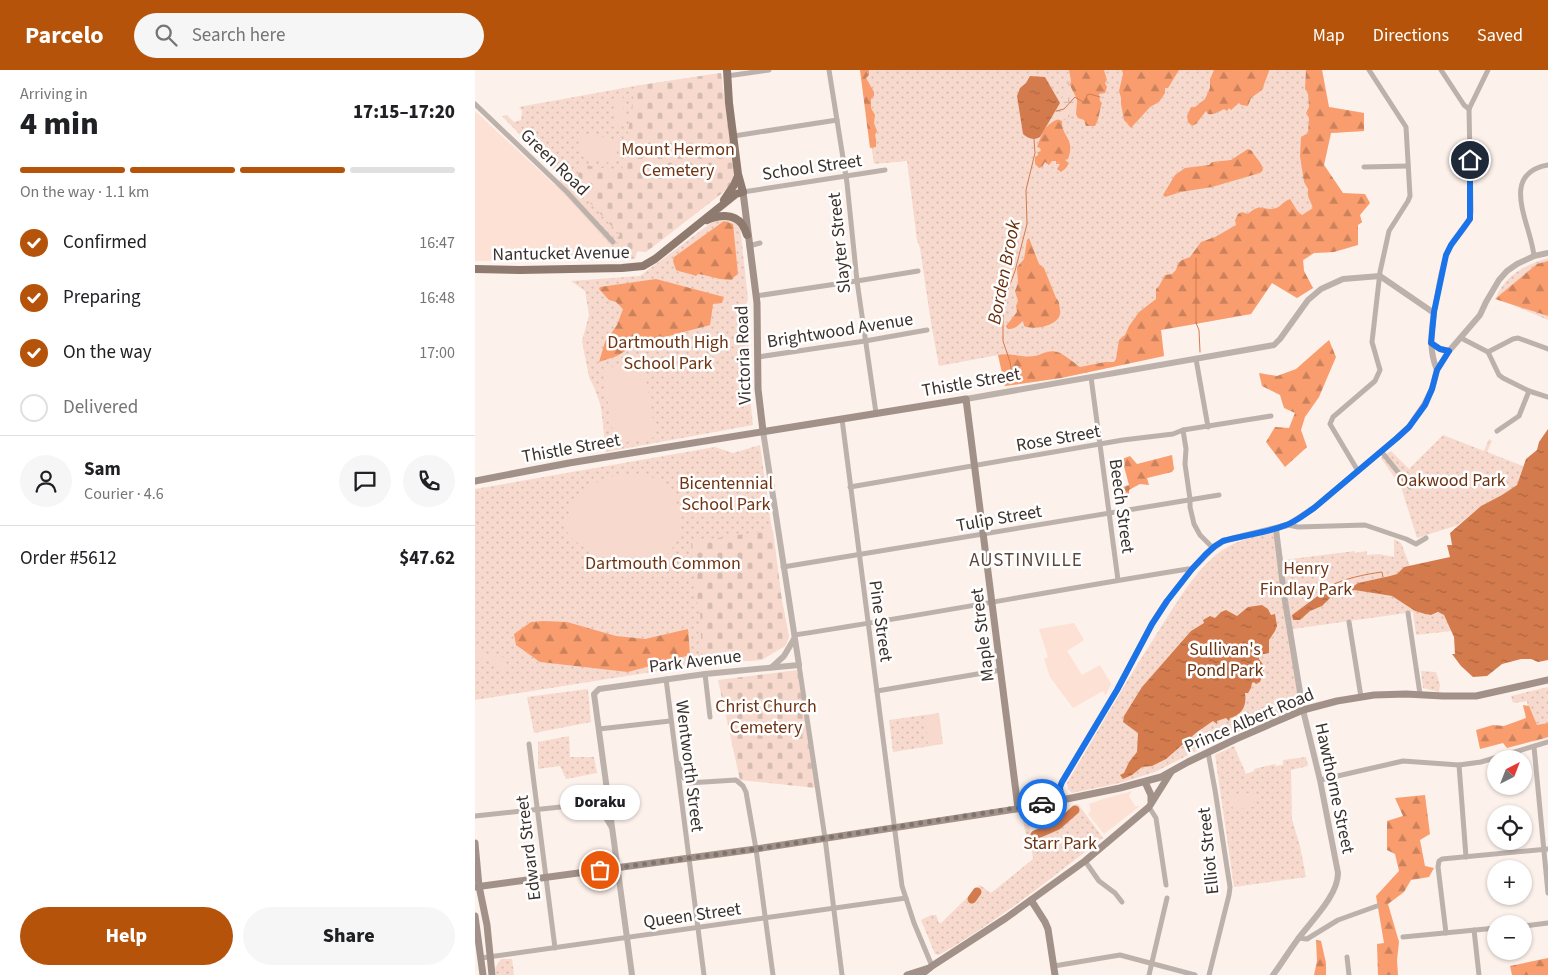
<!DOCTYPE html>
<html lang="en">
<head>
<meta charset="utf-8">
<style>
	:root { --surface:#fff; --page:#f6f6f6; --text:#202124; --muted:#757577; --line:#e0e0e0; --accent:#b45309 }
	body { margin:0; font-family:"Source Sans 3",sans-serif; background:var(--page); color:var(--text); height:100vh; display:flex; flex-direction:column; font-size:19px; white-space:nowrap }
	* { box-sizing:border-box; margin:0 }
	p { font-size:16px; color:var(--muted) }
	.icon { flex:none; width:28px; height:28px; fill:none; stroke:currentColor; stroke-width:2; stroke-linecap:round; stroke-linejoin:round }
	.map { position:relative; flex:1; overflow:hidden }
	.drawer { display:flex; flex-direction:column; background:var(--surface); width:475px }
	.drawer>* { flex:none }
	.needle { width:32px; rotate:42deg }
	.fabs { position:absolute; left:1012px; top:680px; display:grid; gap:10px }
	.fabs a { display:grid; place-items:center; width:45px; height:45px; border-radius:50%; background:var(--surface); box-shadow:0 1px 4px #0004; font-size:25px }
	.pin { position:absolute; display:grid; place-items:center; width:42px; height:42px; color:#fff; margin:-21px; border:2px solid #fff; border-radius:50%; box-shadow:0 1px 5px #0007 }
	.courier { position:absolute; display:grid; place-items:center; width:50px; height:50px; margin:-25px; border:4px solid #1a73e8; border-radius:50%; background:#fff; color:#222; box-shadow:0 1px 6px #0007 }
	.bubble { position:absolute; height:35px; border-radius:18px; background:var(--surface); box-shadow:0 1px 4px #0004; font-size:16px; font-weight:800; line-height:35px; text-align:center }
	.overview em { font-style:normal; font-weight:800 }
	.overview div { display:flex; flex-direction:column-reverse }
	.overview { display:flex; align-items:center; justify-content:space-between; height:85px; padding:0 20px }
	h1 { font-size:32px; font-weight:800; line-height:38px }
	.bar { display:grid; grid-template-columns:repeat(4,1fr); gap:8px 5px; align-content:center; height:60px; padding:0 20px }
	.bar i { height:6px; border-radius:4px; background:var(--line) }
	.bar .on { background:var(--accent) }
	.bar p { grid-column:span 4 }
	.line { display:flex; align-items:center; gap:12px; padding:0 20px; border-top:1px solid var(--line) }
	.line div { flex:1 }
	.round { display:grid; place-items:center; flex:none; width:52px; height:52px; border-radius:26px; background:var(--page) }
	ol { padding:0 20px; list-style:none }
	li { display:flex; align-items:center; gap:15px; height:55px }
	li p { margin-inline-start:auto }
	li .icon { padding:5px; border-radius:50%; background:var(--accent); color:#fff; stroke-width:4 }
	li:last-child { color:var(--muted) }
	li i { width:28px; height:28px; border:2px solid var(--line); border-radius:50% }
	.cta { display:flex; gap:10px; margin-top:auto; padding:10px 20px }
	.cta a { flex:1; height:58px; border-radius:30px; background:var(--accent); color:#fff; font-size:20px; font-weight:800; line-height:58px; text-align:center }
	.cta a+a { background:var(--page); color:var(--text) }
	header { display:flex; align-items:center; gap:30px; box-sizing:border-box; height:70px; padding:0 25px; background:var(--accent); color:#fff }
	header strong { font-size:24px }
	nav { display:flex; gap:28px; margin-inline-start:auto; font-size:18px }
	.search { width:350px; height:45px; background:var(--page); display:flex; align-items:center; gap:12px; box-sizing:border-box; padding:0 18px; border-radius:28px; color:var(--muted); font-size:19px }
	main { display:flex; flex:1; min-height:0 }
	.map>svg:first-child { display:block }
	.built { fill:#fde1d4 }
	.grass { fill:url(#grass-dots) }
	.forest { fill:url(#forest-firs) }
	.wetland { fill:url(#wetland-marsh) }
	.cemetery { fill:url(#cemetery-stones) }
	.garden { fill:#f7dacd }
	.water { fill:url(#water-ripples) }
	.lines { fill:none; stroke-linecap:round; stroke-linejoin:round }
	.stream { stroke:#d47b4e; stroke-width:1 }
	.river { stroke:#d47b4e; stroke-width:9 }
	.minor { stroke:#bdb1ac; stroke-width:5 }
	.tertiary { stroke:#bdb1ac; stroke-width:6 }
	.secondary { stroke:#a29189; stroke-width:7 }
	.primary { stroke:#8f7a70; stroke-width:8 }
	.done { stroke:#7f7570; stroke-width:5; stroke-dasharray:0 9 }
	.route { stroke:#1a73e8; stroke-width:6 }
	.labels { text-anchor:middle; stroke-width:5; stroke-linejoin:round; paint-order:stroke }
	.park-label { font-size:18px; fill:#6e3413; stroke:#fff }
	.street-label { font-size:18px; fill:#3c322d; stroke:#fff }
	.water-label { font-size:19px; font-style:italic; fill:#682e0c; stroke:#fff }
	.neighbourhood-label { font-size:19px; letter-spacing:1px; fill:#5d483d; stroke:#fff }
</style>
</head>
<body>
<header>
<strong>Parcelo</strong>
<div class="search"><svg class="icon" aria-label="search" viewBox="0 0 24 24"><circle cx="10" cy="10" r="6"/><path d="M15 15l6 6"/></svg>Search here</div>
<nav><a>Map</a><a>Directions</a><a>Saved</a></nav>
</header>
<main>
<section class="drawer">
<div class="overview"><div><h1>4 min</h1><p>Arriving in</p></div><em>17:15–17:20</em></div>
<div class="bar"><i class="on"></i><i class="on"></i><i class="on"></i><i></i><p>On the way · 1.1 km</p></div>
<ol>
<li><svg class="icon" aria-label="check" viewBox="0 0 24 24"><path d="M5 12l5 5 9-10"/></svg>Confirmed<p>16:47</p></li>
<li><svg class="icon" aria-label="check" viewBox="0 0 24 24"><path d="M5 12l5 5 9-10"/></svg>Preparing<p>16:48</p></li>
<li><svg class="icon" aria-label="check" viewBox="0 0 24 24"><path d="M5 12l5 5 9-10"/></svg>On the way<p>17:00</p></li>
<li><i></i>Delivered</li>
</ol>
<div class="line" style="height:90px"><a class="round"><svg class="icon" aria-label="person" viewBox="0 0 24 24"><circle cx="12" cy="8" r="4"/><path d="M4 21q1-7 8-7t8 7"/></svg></a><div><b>Sam</b><p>Courier · 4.6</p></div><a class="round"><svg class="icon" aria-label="chat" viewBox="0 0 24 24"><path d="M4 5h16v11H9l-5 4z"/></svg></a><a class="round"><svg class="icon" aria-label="phone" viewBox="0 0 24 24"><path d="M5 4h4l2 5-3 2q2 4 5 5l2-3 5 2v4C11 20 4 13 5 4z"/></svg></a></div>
<div class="line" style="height:65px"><div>Order #5612</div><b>$47.62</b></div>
<div class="cta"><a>Help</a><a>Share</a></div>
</section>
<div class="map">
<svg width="1073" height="905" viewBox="0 0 1073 905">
	<defs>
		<pattern id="grass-dots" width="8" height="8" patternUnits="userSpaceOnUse" patternTransform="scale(1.25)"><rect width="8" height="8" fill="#f7dacd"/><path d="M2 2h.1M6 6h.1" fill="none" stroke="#d5bcb0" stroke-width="1.8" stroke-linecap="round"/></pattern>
		<pattern id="forest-firs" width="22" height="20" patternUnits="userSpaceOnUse" patternTransform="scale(1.25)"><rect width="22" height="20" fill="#f99d6e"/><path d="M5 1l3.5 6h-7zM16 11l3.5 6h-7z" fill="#cb815b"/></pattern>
		<pattern id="wetland-marsh" width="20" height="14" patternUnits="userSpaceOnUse" patternTransform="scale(1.25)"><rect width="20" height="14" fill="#f7dacd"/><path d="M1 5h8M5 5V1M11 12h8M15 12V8" fill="none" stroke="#d5bcb0"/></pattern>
		<pattern id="cemetery-stones" width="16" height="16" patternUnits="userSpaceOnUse" patternTransform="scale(1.25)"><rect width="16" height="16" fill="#f7dacd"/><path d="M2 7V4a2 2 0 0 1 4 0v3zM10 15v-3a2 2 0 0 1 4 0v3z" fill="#d5bcb0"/></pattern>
		<pattern id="water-ripples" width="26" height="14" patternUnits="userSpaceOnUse" patternTransform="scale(1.25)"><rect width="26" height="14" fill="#d47b4e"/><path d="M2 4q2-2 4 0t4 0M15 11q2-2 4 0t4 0" fill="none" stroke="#ad6541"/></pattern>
	</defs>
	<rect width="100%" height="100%" fill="#fcf1eb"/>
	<!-- built -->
	<g class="built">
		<polygon points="0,41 80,115 138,178 144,190 0,191"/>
		<polygon points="599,553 609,570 592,581 607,605 625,595 636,614 631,625 628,621 598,638 575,607 569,589 573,587 564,559"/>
		<polygon points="657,721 654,726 660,736 665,736 629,764 613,744 616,741 614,734 628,729"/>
	</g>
	<!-- grass -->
	<g class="grass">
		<polygon points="385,0 847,0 854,37 889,43 889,61 856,63 849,95 868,123 859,182 839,183 828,191 829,201 838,218 822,228 797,213 776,244 686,260 689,286 586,308 530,316 523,285 464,296 456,253 445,178 442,170 432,91 399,94"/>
		<polygon points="246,3 251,120 171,182 162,181 160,189 144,190 138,178 80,115 87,108 27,46 32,45 39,52 46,50 47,41 44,37 160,16"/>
		<polygon points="240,150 256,150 265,156 273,229 271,234 274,270 273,310 278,355 131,382 126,337 121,322 114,307 107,271 114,245 110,221 96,211 165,206"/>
		<path d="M1073,188V250L1021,228C1030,205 1050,195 1073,188Z"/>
		<polygon points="968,365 1009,381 1014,369 1017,371 1012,382 1048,396 1042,415 1028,425 1006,436 983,455 942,468 926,417 906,388 916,381 934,399"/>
		<polygon points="285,375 307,531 314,567 310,576 286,590 227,594 0,630 0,419 240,377 258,383"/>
		<path d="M803,459L808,490L880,481V483L892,481V485L904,484L919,487V469L926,473L935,496L929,497L922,504L915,506L883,513L876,518L854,524L844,525L817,545L818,550H825L835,541L847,536L856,527L879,520L917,526L940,541L950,544L955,545L963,543H966L969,545L974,554L976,561L941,565L938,542L818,559L829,639L772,658L727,678L680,702L645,713L597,723L593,719L592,713C623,661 653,608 686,557C702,532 718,504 741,485C758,470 782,466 803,459Z"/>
		<polygon points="946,601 961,602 965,615 964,622 948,618"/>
		<polygon points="1073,617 1073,668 1058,672 1052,631 1038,633 1036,626"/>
		<polygon points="113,619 116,652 59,663 52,627"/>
		<polygon points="464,643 468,674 418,682 414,650"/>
		<polygon points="94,666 95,687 119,687 122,703 91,709 85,696 63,699 63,672"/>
		<polygon points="759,676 771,704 779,701 779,699 800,694 801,696 808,695 808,690 831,687 833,696 816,700 817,749 825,776 831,807 759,817 740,685"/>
		<path d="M603,734L628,768C575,809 522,852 464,885L460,884L446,850L456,845H461L464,853H466L505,815L516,823L558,789L557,779L563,774L559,768L551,765L547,746L552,745L556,764L584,749L598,735Z"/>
		<polygon points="26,889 37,889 39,905 21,905 20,898"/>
	</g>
	<!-- forest -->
	<g class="forest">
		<polygon points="385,0 394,0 394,5 391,8 399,22 399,26 396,29 396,38 400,45 399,53 402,61 400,65 401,69 401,77 395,78"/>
		<path d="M594,0H629L632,10L630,13L632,17L630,23L624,24L625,31L627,33C624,40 625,48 620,56H611L609,50L603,48L601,44L602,30L595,15L596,11Z"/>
		<polygon points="647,0 704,0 693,18 690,18 690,23 684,32 675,37 656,58 649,50 646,34 646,28 644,21 648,4"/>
		<path d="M739,0H794V1L787,20L776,28L773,36L766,35L764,33L756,40L754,38L752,41L749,39C743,42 740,45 733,44L731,41L721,54L717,56L713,52L712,46L716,37H720L730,29L735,18V9Z"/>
		<path d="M831,0H847L854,37L889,43V61L856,63L849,95L868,123L890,124L895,133L885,145L887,152L883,155V175L859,182L839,183L828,190L829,201L838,218L822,228L797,213L776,244L686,260L689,286L586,308L530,316L523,285C535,282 547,288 559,286C566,285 574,279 582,282C588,283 599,293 605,297L630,292H639L641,289L644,270L650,265L654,256L664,242L681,229V219L684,216L690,205L697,204L701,200L703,193L707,190L715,187L726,172L740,167L761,155L760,150L763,144L767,142L773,144C787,131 788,142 801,138C807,136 807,132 815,129L823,142L827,145L838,138L833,126V119L829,112L825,86L826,67L833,63L834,48L831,43L834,37L833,23L830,19Z"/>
		<path d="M582,49L587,51C586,66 601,69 593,89L590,90L594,93L591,98L586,102L582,99L585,94H581V91H577L574,95L570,92L567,97L564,98L560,94V87L563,85V82L566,81L565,78L562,77C568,62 567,58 582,49Z"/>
		<path d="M773,79L777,81C780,88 786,90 788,100L785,103L737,117L706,122L690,127L688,125L700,105L710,98L734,95L737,92L756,90Z"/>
		<path d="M249,151L258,154L263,204L259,207L257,210C244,210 236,206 223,204L221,206C214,203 208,203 201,200L198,191L199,187Z"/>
		<path d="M554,168L564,194L569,198L581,228C585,232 584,234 585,240C588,255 559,261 549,256L548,251C543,255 541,259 533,259L531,256L542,242L541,236L543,231L540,221L543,213L542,197L549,189L552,170Z"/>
		<polygon points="1073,191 1073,246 1020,229 1062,194"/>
		<polygon points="181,209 249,227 247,233 238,234 235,255 160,275 142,286 124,292 130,272 142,255 148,239 141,232 134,230 124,219 125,217"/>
		<polygon points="854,270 861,287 844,327 830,347 826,360 832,377 810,397 791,372 800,357 814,358 820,343 809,338 805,325 787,316 784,303 802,306 821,299"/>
		<polygon points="697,385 699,399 697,402 672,408 674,415 665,414 654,420 654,429 650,428 645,418 654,415 647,389 655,386 662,394"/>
		<polygon points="68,551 92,552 141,566 170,569 213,559 215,585 153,602 65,592 41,575 39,564 56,552"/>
		<polygon points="1048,635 1054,636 1062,655 1073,653 1073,667 1032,678 1028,673 1005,679 1001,660 1018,655 1029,656 1051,648"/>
		<polygon points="950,725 955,764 945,770 950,796 959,798 954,807 936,810 929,822 913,834 924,872 922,890 923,905 903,905 902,874 909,873 901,826 924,801 920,784 912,780 912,751 928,746 920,728"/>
		<polygon points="841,870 846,871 851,893 851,905 839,905 842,891"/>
		<polygon points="1073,888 1073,905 1037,905 1035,896"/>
	</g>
	<!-- wetland -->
	<path class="wetland" d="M594,10L595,11C594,18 598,21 601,27C604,37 597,47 588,51L584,49L575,52L585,35L583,31C591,27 593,18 594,10Z"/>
	<!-- cemetery -->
	<g class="cemetery">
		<polygon points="246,3 260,107 251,120 171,182 163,181 160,186 153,184 140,170 145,165 105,122 102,94 147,101 160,16"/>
		<polygon points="298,460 307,531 314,567 310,576 286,590 227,594 225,539 221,529 216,472"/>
		<polygon points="323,600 341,718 265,710 243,610"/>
	</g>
	<!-- garden -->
	<g class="garden">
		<polygon points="147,23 150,55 141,55 140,24"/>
		<polygon points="107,64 144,70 140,94 104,86"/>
		<polygon points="168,292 181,367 140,374 127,299"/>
		<path d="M153,404C163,405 174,405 183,410C208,422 213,467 191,485C189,487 186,489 182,490C156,496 123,491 103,473C99,470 95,467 92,462C89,455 92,447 95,440C105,416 128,407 153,404Z"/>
		<path d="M0,581L31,588L32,601L27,604C22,593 15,589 3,588Z"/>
		<polygon points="463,646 466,673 453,675 450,647"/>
		<polygon points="780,722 782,736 758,740 756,726"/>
	</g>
	<!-- water -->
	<g class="water">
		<path d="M555,6L570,7L585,33L565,67C558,71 553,68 548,64L542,26L545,18L551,13Z"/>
		<polygon points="1073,359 1073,590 1063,592 1056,589 1046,589 1027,594 1012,606 998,607 986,596 977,584 980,584 979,567 969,545 963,542 956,545 950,544 940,541 917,526 879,520 856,527 847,536 835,541 825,550 818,550 817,545 844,525 854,524 876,518 883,513 915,506 922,504 929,497 975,487 972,475 977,475 975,463 1006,436 1027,425 1042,415 1051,389 1062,380 1064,372"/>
		<path d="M787,535L793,539L796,545L800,544L802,556L800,561L794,570V583L784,585V589L790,597L785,612L781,614L779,612L777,613L776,618L773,623H770C772,636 767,645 755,648L754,651L751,648L742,651V654L738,651L722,662L691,689L677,696L667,697L657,705L648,709L645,705L649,703L654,692L662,682L663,663L648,652L649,646L667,617L716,561L729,553L728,550L735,546L740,548L746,542L751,540L762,546L773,537Z"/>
	</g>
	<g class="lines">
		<!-- stream -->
		<g class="stream">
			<polyline points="581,41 589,39 600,27 608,32 611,30 612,25 615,24 625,27"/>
			<polyline points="721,188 721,253 724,260 725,282"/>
			<polyline points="538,310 535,292 528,271 528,244 531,225 540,201 552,154 551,120 560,83 559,69"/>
			<path d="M856,523L853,517C867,509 891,504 907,502L908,507"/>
		</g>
		<!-- river -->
		<g class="river">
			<polyline points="560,765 583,755 600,740"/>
			<polyline points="497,829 502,822"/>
		</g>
		<!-- minor -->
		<g class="minor">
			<polyline points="354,0 372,113 382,211 401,343"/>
			<polyline points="966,0 989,35 994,39"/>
			<polyline points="252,6 294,0"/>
			<polyline points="0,34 92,122 138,172"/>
			<polyline points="259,66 362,50"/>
			<polyline points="889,97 933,96"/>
			<polyline points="268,122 410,100"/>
			<polyline points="274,176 285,173"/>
			<path d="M1059,186C1056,154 1023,104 1073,95"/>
			<polyline points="281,226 388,210 443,201"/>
			<path d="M959,243C963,224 965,198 973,181C979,167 995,158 996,141L994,39L1013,0"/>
			<polyline points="986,268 1013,282 1024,305 1028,308 1054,321 1073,327"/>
			<polyline points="1013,282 1038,269 1043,268 1073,279"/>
			<polyline points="283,287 390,271 452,260"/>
			<polyline points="721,289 733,357"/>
			<polyline points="616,307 643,510"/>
			<polyline points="367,349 427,816 439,853 457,896"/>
			<polyline points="708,360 711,379 710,394 715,429 715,437 719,454 725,465 738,478"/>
			<polyline points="1022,361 1044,346 1054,321"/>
			<polyline points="906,381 935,417"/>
			<polyline points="883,401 855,354 858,347 900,311 905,300 897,272 905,202 914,161 933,131 935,126 931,57 894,0"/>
			<polyline points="375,417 648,370 698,364 708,360 796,346"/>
			<polyline points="813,455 823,457 890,455 931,469 941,474 951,468"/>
			<polyline points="308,497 744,425"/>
			<polyline points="933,543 945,624"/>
			<polyline points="874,552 886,627"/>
			<path d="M319,565C451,545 581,520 713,499H717"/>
			<polyline points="324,595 350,768 367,905"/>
			<polyline points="230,604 235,647"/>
			<polyline points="191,609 229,905"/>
			<polyline points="402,621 526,600"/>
			<polyline points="124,659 195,651"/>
			<polyline points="54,674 80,878"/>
			<polyline points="1059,677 1073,823"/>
			<polyline points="733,682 740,720 755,817 754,825 734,905"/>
			<polyline points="203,693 208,707 213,713 261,710 268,716 271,722 281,779 298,905"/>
			<polyline points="984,695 991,787"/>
			<polyline points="845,710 928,691 984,695 1006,692 1073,672"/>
			<polyline points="674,737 681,748 691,815"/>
			<polyline points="0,746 124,733 128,735 130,747 136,757"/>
			<polyline points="610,791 624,811 640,823 647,832"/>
			<polyline points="1049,856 1073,853"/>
			<polyline points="999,860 1004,905"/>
			<polyline points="971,863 963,797 964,791 967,789 1073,779"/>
			<polyline points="928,867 1021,858"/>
			<polyline points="823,868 832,869 863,850 902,836"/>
			<polyline points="872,887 874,905"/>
			<polyline points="6,888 431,828"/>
			<polyline points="579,896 645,885 720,905"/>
			<polyline points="674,905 692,828"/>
		</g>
		<!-- tertiary -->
		<g class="tertiary">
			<polyline points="956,273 965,279 974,281"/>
			<path d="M491,329L799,275L805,269L833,230L846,219L868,209L905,206L959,243C956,263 954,281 962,300"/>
			<polyline points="297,597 309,586 319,569"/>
			<polyline points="586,730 585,717 587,712 642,620 677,554 692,531 717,499 738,478 748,471 813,455 839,438 922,368 934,357 949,335 957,319 962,300 974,281 1005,245 1011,232 1024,210 1032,201 1042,194 1059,186 1073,183"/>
			<polyline points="157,905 119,624 124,619 230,604 324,595 288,361"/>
			<path d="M798,905C807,893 814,881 823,869C836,851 863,826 863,803L845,710L828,640L809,525L801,459"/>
		</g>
		<!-- secondary -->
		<g class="secondary">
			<polyline points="268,122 282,233 283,319 288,361"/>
			<polyline points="0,411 94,393 491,329 543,738"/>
			<polyline points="670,712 676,725 676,731"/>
			<polyline points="0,773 4,816 12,855 17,905"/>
			<polyline points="0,817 281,779 548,738 645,718 686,707 713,692 761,669 828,640 862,631 899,625 931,624 968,626 1001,626 1073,610"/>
			<polyline points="556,830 570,852 573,859 580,905"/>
			<polyline points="0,846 8,905"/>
			<polyline points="432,905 454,898"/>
			<polyline points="446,905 457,896 531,848 610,791 674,737 696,702"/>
		</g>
		<!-- primary -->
		<g class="primary">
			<polyline points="249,130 259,115 263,106"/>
			<path d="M232,150C243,145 258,143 267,154C269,157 271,162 272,165"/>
			<polyline points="0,199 45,200 147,198 168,196 180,189 261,124 268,122 263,104 254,33 252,0"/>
		</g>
	</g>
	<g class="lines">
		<!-- done -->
		<polyline class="done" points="125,800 281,779 567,734"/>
		<!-- route -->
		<path class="route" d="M567,734L586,730L585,717L587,712L642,620L677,554L692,531L717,499L731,484L740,476L748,471C769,465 791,463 811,455C821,452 830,444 839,438L922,368L934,357L950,335L957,319L962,300L974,281L965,279L956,273L959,242L971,185L976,175L995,149V90"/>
	</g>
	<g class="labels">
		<!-- park labels -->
		<g class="park-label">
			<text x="203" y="85">Mount Hermon<tspan x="203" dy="21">Cemetery</tspan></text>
			<text x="193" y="278">Dartmouth High<tspan x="193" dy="21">School Park</tspan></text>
			<text x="976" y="416">Oakwood Park</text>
			<text x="251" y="419">Bicentennial<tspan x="251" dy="21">School Park</tspan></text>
			<text x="188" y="499">Dartmouth Common</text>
			<text x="831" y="504">Henry<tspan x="831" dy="21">Findlay Park</tspan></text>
			<text x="750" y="585">Sullivan's<tspan x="750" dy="21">Pond Park</tspan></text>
			<text x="291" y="642">Christ Church<tspan x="291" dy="21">Cemetery</tspan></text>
			<text x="585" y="779">Starr Park</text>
		</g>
		<!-- street labels -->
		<g class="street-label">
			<text transform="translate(80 92) rotate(44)" y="6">Green Road</text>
			<text transform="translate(337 97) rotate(-8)" y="6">School Street</text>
			<text transform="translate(364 173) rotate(-96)" y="6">Slayter Street</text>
			<text transform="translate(86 183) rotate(-1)" y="6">Nantucket Avenue</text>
			<text transform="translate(365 260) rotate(-9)" y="6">Brightwood Avenue</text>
			<text transform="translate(268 285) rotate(-92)" y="6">Victoria Road</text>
			<text transform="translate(496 312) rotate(-10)" y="6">Thistle Street</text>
			<text transform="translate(583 368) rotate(-10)" y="6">Rose Street</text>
			<text transform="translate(96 378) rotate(-10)" y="6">Thistle Street</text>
			<text transform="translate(647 436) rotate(82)" y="6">Beech Street</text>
			<text transform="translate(524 448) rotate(-10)" y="6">Tulip Street</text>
			<text transform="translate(406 551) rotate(82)" y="6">Pine Street</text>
			<text transform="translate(507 565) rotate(-97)" y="6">Maple Street</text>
			<text transform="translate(220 591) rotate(-7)" y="6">Park Avenue</text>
			<text transform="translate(774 650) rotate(-23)" y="6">Prince Albert Road</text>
			<text transform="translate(215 696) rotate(83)" y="6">Wentworth Street</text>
			<text transform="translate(860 718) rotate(78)" y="6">Hawthorne Street</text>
			<text transform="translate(53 778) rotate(-97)" y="6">Edward Street</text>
			<text transform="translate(733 781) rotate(-96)" y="6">Elliot Street</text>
			<text transform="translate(217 845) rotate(-8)" y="6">Queen Street</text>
		</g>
		<!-- water labels -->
		<g class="water-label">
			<text transform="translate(528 202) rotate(-79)" y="7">Borden Brook</text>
		</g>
		<!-- neighbourhood labels -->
		<g class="neighbourhood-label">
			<text x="551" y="496">AUSTINVILLE</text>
		</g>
	</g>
</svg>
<div class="fabs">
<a><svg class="needle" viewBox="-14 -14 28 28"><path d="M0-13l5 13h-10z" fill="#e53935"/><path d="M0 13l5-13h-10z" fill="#757577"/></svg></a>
<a><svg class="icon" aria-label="locate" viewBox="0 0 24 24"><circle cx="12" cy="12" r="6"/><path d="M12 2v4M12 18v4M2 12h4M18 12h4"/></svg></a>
<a>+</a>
<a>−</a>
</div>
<div class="pin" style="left:125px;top:800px;background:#ea580c"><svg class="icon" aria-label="bag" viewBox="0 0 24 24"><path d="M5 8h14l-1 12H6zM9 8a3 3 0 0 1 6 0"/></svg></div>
<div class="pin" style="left:995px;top:90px;background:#1f2937"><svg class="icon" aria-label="home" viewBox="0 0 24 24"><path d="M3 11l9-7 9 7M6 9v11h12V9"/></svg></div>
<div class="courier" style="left:567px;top:734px"><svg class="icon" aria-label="car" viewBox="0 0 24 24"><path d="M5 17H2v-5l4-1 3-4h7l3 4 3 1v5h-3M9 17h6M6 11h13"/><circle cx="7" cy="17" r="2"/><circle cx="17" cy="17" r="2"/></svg></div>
<div class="bubble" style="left:85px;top:715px;width:80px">Doraku</div>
</div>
</main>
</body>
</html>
